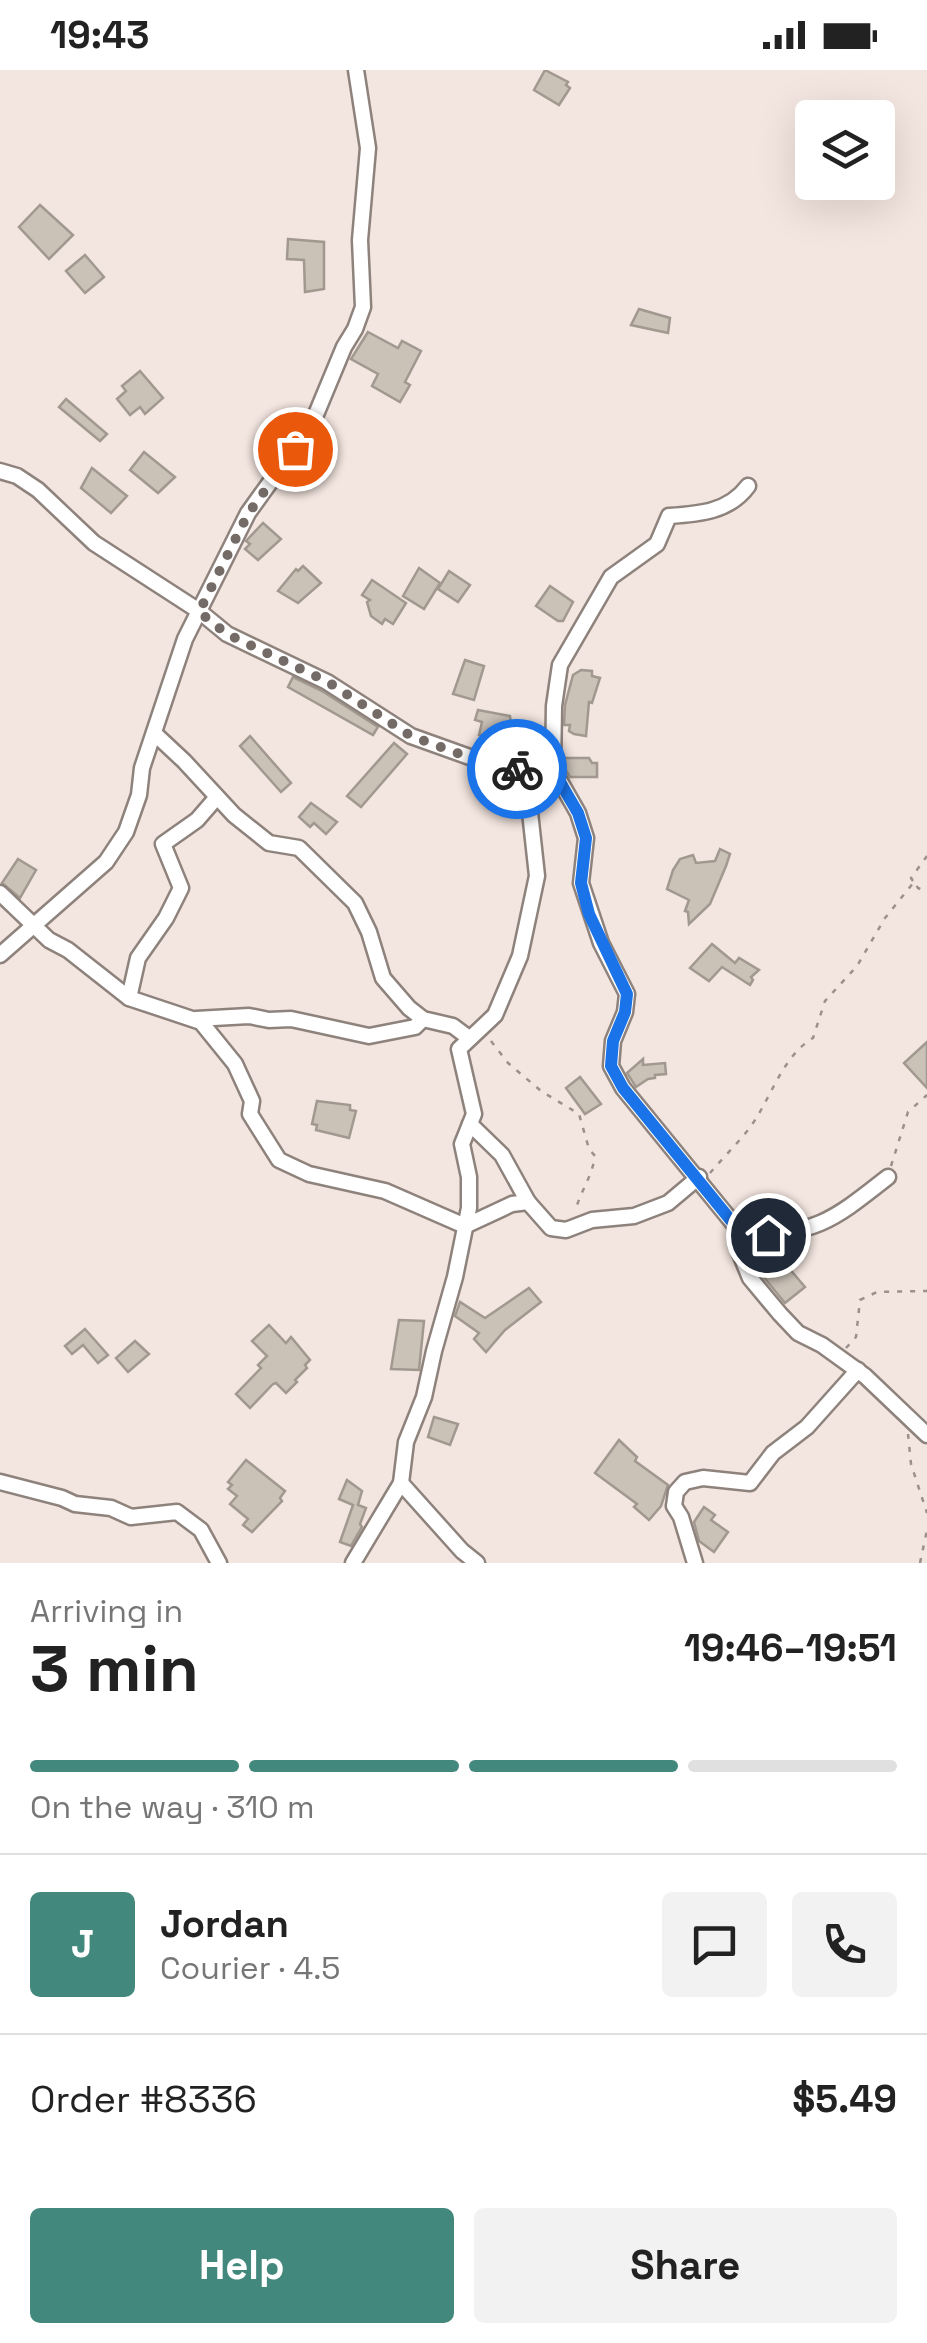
<!DOCTYPE html>
<html lang="en">
<head>
<meta charset="utf-8">
<style>
	:root { --surface:#fff; --page:#f2f2f2; --text:#222; --muted:#767676; --line:#e0e0e0; --accent:#43887c }
	body { margin:0; font-family:"Space Grotesk",sans-serif; background:var(--page); color:var(--text); height:100vh; display:flex; flex-direction:column; font-size:38px; white-space:nowrap }
	* { box-sizing:border-box; margin:0 }
	p { font-size:32px; color:var(--muted) }
	.icon { flex:none; width:55px; height:55px; fill:none; stroke:currentColor; stroke-width:2; stroke-linecap:round; stroke-linejoin:round }
	.map { position:relative; height:1493px; overflow:hidden }
	.drawer { display:flex; flex-direction:column; background:var(--surface); flex:1 }
	.drawer>* { flex:none }
	.controls { position:absolute; left:795px; top:30px; display:grid; gap:20px }
	.controls a { display:grid; place-items:center; width:100px; height:100px; border-radius:10px; background:var(--surface); box-shadow:0 10px 40px #0002; font-size:50px }
	.pin { position:absolute; display:grid; place-items:center; width:85px; height:85px; color:#fff; margin:-42px; border:5px solid #fff; border-radius:50%; box-shadow:0 2px 10px #0007 }
	.courier { position:absolute; display:grid; place-items:center; width:100px; height:100px; margin:-50px; border:8px solid #1a73e8; border-radius:50%; background:#fff; color:#222; box-shadow:0 2px 12px #0007 }
	.head em { font-style:normal; font-weight:800 }
	.head div { display:flex; flex-direction:column-reverse }
	.head { display:flex; align-items:center; justify-content:space-between; height:170px; padding:0 30px }
	h1 { font-size:65px; font-weight:800; line-height:75px }
	.bar { display:grid; grid-template-columns:repeat(4,1fr); gap:15px 10px; align-content:center; height:120px; padding:0 30px }
	.bar i { height:12px; border-radius:8px; background:var(--line) }
	.bar .on { background:var(--accent) }
	.bar p { grid-column:span 4 }
	.line { display:flex; align-items:center; gap:25px; padding:0 30px; border-top:2px solid var(--line) }
	.line div { flex:1 }
	.round { display:grid; place-items:center; flex:none; width:105px; height:105px; border-radius:10px; background:var(--page) }
	.cta { display:flex; gap:20px; margin-top:auto; padding:20px 30px }
	.cta a { flex:1; height:115px; border-radius:10px; background:var(--accent); color:#fff; font-size:40px; font-weight:800; line-height:115px; text-align:center }
	.cta a+a { background:var(--page); color:var(--text) }
	.status { display:flex; justify-content:space-between; align-items:center; height:70px; padding:0 50px; background:var(--surface); direction:ltr }
	.status svg { height:28px; fill:currentColor }
	.map>svg:first-child { display:block }
	.building { fill:#cac1b7; stroke:#a1998f; stroke-width:2.5 }
	.lines { fill:none; stroke-linecap:round; stroke-linejoin:round }
	.minor-casing { stroke:#8e827c; stroke-width:19 }
	.path { stroke:#9b918c; stroke-width:2.5; stroke-dasharray:5 8; stroke-linecap:butt }
	.minor { stroke:#fff; stroke-width:14 }
	.done { stroke:#746b67; stroke-width:10; stroke-dasharray:0 18 }
	.route { stroke:#1a73e8; stroke-width:12 }
</style>
</head>
<body>
<div class="status"><b>19:43</b><svg viewBox="0 0 49 12"><path d="M0 12V9h3v3zM5 12V6h3v6zM10 12V3h3v9zM15 12V0h3v12zM26 1h20v11H26zM47 4h2v5h-2z"/></svg></div>
<div class="map">
<svg width="927" height="1493" viewBox="0 0 927 1493">
	<rect width="100%" height="100%" fill="#f3e5df"/>
	<!-- building -->
	<g class="building">
		<polygon points="545,0 568,12 566,15 570,18 559,35 534,20"/>
		<polygon points="40,135 73,165 49,189 19,157"/>
		<polygon points="288,169 324,172 324,219 305,222 304,190 287,189"/>
		<polygon points="85,185 104,207 85,223 66,201"/>
		<polygon points="639,239 670,248 668,263 631,255"/>
		<polygon points="368,262 398,278 402,271 421,281 405,312 410,315 400,332 372,316 378,304 351,289"/>
		<polygon points="140,301 163,328 145,344 140,337 130,345 117,329 126,321 122,316"/>
		<polygon points="66,329 107,364 100,371 59,337"/>
		<polygon points="144,382 175,407 158,423 130,400"/>
		<polygon points="92,398 127,426 111,443 81,418"/>
		<polygon points="263,453 281,469 258,490 245,479 250,474 246,471"/>
		<polygon points="303,496 321,513 298,533 278,521 296,499 298,501"/>
		<polygon points="419,498 440,513 424,539 403,526"/>
		<polygon points="449,501 470,515 458,532 438,519"/>
		<polygon points="372,510 406,533 393,554 385,549 382,554 371,546 367,532 370,530 362,525"/>
		<polygon points="550,516 573,532 563,551 558,551 536,536"/>
		<polygon points="465,590 484,596 474,630 453,624"/>
		<polygon points="581,600 592,601 592,606 600,608 592,633 589,632 586,666 574,664 569,661 570,655 564,655 565,635 573,605"/>
		<polygon points="293,607 322,621 378,657 373,665 288,617"/>
		<polygon points="478,640 510,646 511,654 519,658 519,678 499,680 496,669 479,665 482,652 475,650"/>
		<polygon points="250,666 291,713 281,722 240,676"/>
		<polygon points="394,673 407,684 361,737 347,726"/>
		<polygon points="565,688 589,688 592,693 597,693 597,707 570,707 565,699"/>
		<polygon points="311,733 337,752 326,764 314,753 310,757 299,747"/>
		<polygon points="720,779 730,784 726,796 710,834 689,854 688,842 685,841 689,830 667,819 673,800 680,789 693,785 696,793 715,791"/>
		<polygon points="18,789 36,800 20,828 2,813"/>
		<polygon points="712,874 735,893 739,888 759,900 751,907 753,910 750,915 722,897 709,911 690,898"/>
		<polygon points="927,972 927,1018 904,993"/>
		<polygon points="643,989 643,995 665,993 666,1004 655,1005 655,1008 648,1009 636,1017 627,1003"/>
		<polygon points="580,1007 601,1034 585,1044 566,1018"/>
		<polygon points="317,1031 350,1035 350,1040 356,1041 349,1068 316,1060 317,1055 312,1054"/>
		<polygon points="777,1184 805,1217 785,1233 758,1200"/>
		<polygon points="529,1218 541,1232 505,1260 486,1282 474,1269 479,1263 455,1246 460,1232 485,1248"/>
		<polygon points="399,1250 424,1251 419,1300 391,1299"/>
		<polygon points="269,1255 286,1273 291,1267 310,1290 305,1295 307,1298 295,1310 297,1312 286,1323 276,1313 273,1314 250,1338 236,1324 261,1298 258,1295 267,1286 252,1271"/>
		<polygon points="85,1259 108,1285 98,1293 83,1275 72,1284 65,1276"/>
		<polygon points="135,1271 149,1284 128,1302 116,1288"/>
		<polygon points="434,1347 458,1354 450,1375 428,1367"/>
		<polygon points="619,1370 637,1387 635,1391 668,1415 661,1436 649,1450 634,1437 637,1434 595,1403"/>
		<polygon points="246,1390 285,1421 280,1428 282,1431 252,1462 243,1455 248,1449 230,1434 237,1426 228,1419 232,1415 228,1412"/>
		<polygon points="347,1410 362,1421 358,1435 366,1438 360,1454 362,1457 351,1476 340,1472 353,1435 339,1429"/>
		<polygon points="704,1437 715,1445 711,1450 728,1462 714,1482 699,1471 694,1452"/>
	</g>
	<g class="lines">
		<defs>
			<g id="minor">
				<polyline points="0,401 17,406 38,420 94,473 199,541 227,564 327,612 411,666 492,695 539,702"/>
				<path d="M748,416C729,442 699,444 669,446L657,474L611,507L560,595L554,636L553,699L578,743L586,768L581,813L601,873L627,924L625,942L613,971L611,996L623,1018L742,1164L741,1186L750,1208L780,1244L798,1263L822,1275L865,1306L927,1365"/>
				<polyline points="154,663 184,691 234,745 269,773 299,778 355,833 369,862 383,908 409,938 423,949 453,956 469,968"/>
				<polyline points="217,727 197,750 163,774 181,818 166,848 138,888 129,928 201,952 235,994 252,1031 250,1044 279,1090 309,1104 385,1121 465,1156 512,1134 528,1132 551,1158 566,1160 592,1150 634,1146 668,1133 699,1107"/>
				<polyline points="0,823 49,870 68,880 129,928"/>
				<polyline points="0,885 106,792 126,762 139,725 142,698 185,569 248,443 312,354 344,277 355,259 363,237 360,170 368,78 356,0"/>
				<polyline points="196,949 249,946 269,950 291,949 369,966 415,957 423,949"/>
				<polyline points="470,1054 502,1085 528,1132"/>
				<path d="M742,1164C816,1165 832,1151 888,1107"/>
				<polyline points="0,1412 62,1428 75,1434 111,1438 131,1447 177,1442 201,1460 219,1493"/>
				<polyline points="401,1413 462,1481 477,1493"/>
				<polyline points="353,1493 401,1413 406,1372 424,1327 434,1281 455,1207 469,1138 469,1107 462,1074 474,1044 459,979 495,945 520,886 537,806 529,733 539,702 553,699"/>
				<polyline points="695,1493 681,1447 674,1436 676,1422 685,1412 703,1408 750,1413 773,1383 807,1357 858,1300"/>
			</g>
		</defs>
		<!-- minor casing -->
		<use href="#minor" class="minor-casing"/>
		<!-- path -->
		<g class="path">
			<polyline points="913,811 911,808 927,786"/>
			<path d="M491,971L508,993L541,1021L579,1044L589,1079L595,1086C592,1107 580,1122 575,1142"/>
			<polyline points="891,1096 908,1042 927,1025"/>
			<path d="M710,1103C722,1089 736,1075 748,1060C770,1032 781,987 813,968L825,931L857,896L885,848L914,812L918,818L927,822"/>
			<polyline points="846,1278 856,1267 860,1230 877,1222 927,1221"/>
			<polyline points="908,1364 911,1394 927,1443"/>
			<polyline points="920,1493 927,1460"/>
		</g>
		<!-- minor -->
		<use href="#minor" class="minor"/>
	</g>
	<g class="lines">
		<!-- done -->
		<polyline class="done" points="295,379 248,444 199,542 227,564 328,612 411,666 492,696 517,699"/>
		<!-- route -->
		<polyline class="route" points="517,699 540,702 553,700 578,743 586,768 581,813 589,844 627,924 625,942 613,971 611,996 623,1018 742,1164 768,1165"/>
	</g>
</svg>
<div class="controls">
<a><svg class="icon" aria-label="layers" viewBox="0 0 24 24"><path d="M12 4l9 5-9 5-9-5zM3 14l9 5 9-5"/></svg></a>
</div>
<div class="pin" style="left:295px;top:379px;background:#ea580c"><svg class="icon" aria-label="bag" viewBox="0 0 24 24"><path d="M5 8h14l-1 12H6zM9 8a3 3 0 0 1 6 0"/></svg></div>
<div class="pin" style="left:768px;top:1165px;background:#1f2937"><svg class="icon" aria-label="home" viewBox="0 0 24 24"><path d="M3 11l9-7 9 7M6 9v11h12V9"/></svg></div>
<div class="courier" style="left:517px;top:699px"><svg class="icon" aria-label="bike" viewBox="0 0 24 24"><circle cx="6" cy="16" r="4"/><circle cx="18" cy="16" r="4"/><path d="M6 16l4-8h5l3 8M10 8l3 8H6M13 5h3"/></svg></div>
</div>
<section class="drawer">
<div class="head"><div><h1>3 min</h1><p>Arriving in</p></div><em>19:46–19:51</em></div>
<div class="bar"><i class="on"></i><i class="on"></i><i class="on"></i><i></i><p>On the way · 310 m</p></div>
<div class="line" style="height:180px"><b class="round" style="background:var(--accent);color:#fff">J</b><div><b>Jordan</b><p>Courier · 4.5</p></div><a class="round"><svg class="icon" aria-label="chat" viewBox="0 0 24 24"><path d="M4 5h16v11H9l-5 4z"/></svg></a><a class="round"><svg class="icon" aria-label="phone" viewBox="0 0 24 24"><path d="M5 4h4l2 5-3 2q2 4 5 5l2-3 5 2v4C11 20 4 13 5 4z"/></svg></a></div>
<div class="line" style="height:130px"><div>Order #8336</div><b>$5.49</b></div>
<div class="cta"><a>Help</a><a>Share</a></div>
</section>
</body>
</html>
